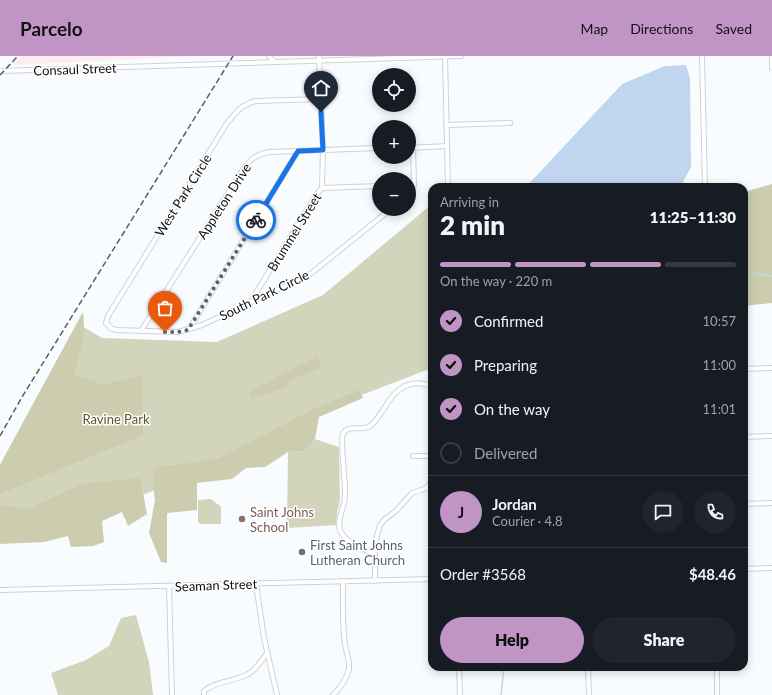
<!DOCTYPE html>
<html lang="en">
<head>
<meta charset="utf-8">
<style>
	:root { --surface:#171b24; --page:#20242c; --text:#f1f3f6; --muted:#9ea1a6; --line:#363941; --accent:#c094c5 }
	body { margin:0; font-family:Lato,sans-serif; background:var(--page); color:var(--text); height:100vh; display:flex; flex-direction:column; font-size:15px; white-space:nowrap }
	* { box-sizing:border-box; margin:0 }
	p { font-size:13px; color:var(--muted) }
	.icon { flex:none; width:22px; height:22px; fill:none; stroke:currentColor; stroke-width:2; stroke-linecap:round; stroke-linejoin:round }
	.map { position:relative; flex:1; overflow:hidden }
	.details { position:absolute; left:428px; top:127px; width:320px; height:488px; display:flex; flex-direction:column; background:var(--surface); border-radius:12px; box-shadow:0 2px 10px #0003 }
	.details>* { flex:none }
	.fabs { position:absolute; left:372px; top:12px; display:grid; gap:8px }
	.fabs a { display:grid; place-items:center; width:44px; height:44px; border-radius:50%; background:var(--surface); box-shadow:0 2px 10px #0003; font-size:20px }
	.pin { position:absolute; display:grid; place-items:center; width:34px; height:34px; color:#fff; margin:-41px -17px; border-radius:50% 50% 50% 0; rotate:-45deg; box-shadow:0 0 4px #0007 }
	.pin .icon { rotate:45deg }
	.courier { position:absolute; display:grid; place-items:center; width:40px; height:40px; margin:-20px; border:3px solid #1a73e8; border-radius:50%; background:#fff; color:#222; box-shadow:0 1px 5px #0007 }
	.headline em { font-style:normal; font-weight:800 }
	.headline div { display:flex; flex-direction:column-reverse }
	.headline { display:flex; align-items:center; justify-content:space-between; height:68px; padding:0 12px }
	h1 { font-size:26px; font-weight:800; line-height:30px }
	.bar { display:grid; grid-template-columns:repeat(4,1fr); gap:6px 4px; align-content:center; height:48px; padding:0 12px }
	.bar i { height:5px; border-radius:3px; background:var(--line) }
	.bar .selected { background:var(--accent) }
	.bar p { grid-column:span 4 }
	.line { display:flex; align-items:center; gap:10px; padding:0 12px; border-top:1px solid var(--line) }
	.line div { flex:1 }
	.round { display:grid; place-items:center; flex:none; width:42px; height:42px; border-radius:21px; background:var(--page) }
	ol { padding:0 12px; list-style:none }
	li { display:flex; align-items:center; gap:12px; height:44px }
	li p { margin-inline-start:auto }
	li .icon { padding:4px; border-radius:50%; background:var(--accent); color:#111; stroke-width:4 }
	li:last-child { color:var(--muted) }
	li i { width:22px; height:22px; border:2px solid var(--line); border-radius:50% }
	.action { display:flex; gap:8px; margin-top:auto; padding:8px 12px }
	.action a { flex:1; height:46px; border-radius:24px; background:var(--accent); color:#111; font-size:16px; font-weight:800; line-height:46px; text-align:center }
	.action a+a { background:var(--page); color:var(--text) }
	header { display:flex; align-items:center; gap:24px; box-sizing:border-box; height:56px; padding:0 20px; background:var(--accent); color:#111 }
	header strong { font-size:19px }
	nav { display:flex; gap:22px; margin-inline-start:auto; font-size:14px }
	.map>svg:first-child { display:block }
	.industrial { fill:#fdedee }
	.green { fill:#d3d4bc }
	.forest { fill:#cbcdae }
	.water { fill:#c0d6ef }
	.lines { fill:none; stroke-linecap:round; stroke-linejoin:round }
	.stream { stroke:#c0d6ef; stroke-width:1.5 }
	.minor-casing { stroke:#ced2d6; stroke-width:6 }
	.minor { stroke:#fff; stroke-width:4 }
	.rail { stroke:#5c5e60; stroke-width:1.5; stroke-dasharray:6 3; stroke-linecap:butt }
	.done { stroke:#606163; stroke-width:4; stroke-dasharray:0 7.2 }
	.route { stroke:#1a73e8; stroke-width:5 }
	.education-dot { fill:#8d6e63; stroke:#fff; stroke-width:1.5 }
	.worship-dot { fill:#6b7280; stroke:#fff; stroke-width:1.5 }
	.labels { text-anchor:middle; stroke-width:3; stroke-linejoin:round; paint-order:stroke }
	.street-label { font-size:13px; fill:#0d0e10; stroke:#fff }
	.park-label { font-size:13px; fill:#595a27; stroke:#fff }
	.education-label { font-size:13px; fill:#785e54; stroke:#fff; text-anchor:start }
	.worship-label { font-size:13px; fill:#5b616d; stroke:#fff; text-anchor:start }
</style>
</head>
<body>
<header>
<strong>Parcelo</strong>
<nav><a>Map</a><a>Directions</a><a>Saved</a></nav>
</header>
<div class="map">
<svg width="772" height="639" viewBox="0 0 772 639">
	<rect width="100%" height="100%" fill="#f9fcfe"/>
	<!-- industrial -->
	<polygon class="industrial" points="21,0 200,0 13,9"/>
	<!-- green -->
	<g class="green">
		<polygon points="432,148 432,312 325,353 201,417 34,479 0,484 0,409 77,267 102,282 217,286 323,239"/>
		<polygon points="315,383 339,391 340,444 337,457 336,469 287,472 288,396 304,395"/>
		<polygon points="211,443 221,451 221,468 201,468 198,466 198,444"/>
		<polygon points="136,559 149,606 153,639 58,639 51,617 86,604 109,590 121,562"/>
	</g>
	<!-- forest -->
	<g class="forest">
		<polygon points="772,128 772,247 744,250 744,136"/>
		<path d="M83,256C86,282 81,293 74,318L102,329L143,319V379L0,438V409Z"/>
		<polygon points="318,300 321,312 289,324 287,331 252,343 250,335"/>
		<polygon points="359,334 363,342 319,361 315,383 304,395 288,396 265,411 246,412 232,423 197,427 197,454 167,457 167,507 161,506 149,477 155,444 152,422 156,410 178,409 219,402 316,352"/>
		<polygon points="140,422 147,458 128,470 122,456 102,465 104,486 93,490 71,491 68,480 44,486 0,488 0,450 30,452 82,428"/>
	</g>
	<!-- water -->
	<polygon class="water" points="686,9 690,22 691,111 683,126 684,131 526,131 622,28 665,10"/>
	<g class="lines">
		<!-- stream -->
		<g class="stream">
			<polyline points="744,222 751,217 772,220"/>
			<polyline points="501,639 504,612 506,611"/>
		</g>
		<defs>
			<g id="minor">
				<polyline points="269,0 275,6"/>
				<polyline points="445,0 448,131"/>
				<polyline points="702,0 705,131"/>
				<polyline points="772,0 772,12"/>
				<polyline points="0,15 461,0"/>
				<path d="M321,43L256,45C240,49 237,56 227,67L108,260L106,267L112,273L117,274L178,276L202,269L309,219L391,153"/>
				<polyline points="446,69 510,67"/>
				<polyline points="409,92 447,90"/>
				<polyline points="322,132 379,130"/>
				<polyline points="409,136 414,129 413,91"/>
				<polyline points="251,245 316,139 322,132 323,94 319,0"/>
				<polyline points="189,273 298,95"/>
				<path d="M141,275L242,115C249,104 256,98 270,96L379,92"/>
				<polyline points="744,313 772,312"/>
				<polyline points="744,381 772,380"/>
				<polyline points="413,400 432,400"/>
				<polyline points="744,448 772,447"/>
				<path d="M375,498C364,493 345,487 340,474C337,465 342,456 344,447C345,443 345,437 345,432C345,423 340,383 343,378C349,367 361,376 370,370C376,366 381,357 385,351C396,332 410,322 432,330"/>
				<polyline points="744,513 772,512"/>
				<polyline points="375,525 375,487 380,469 385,463 396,455 412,437 427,432 432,423"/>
				<polyline points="256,528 264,582 277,639"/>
				<polyline points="169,530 172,639"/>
				<polyline points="0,534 432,523"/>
				<polyline points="459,611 460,639"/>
				<polyline points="588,611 589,639"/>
				<polyline points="717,611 717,639"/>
				<path d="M204,639V635C218,624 234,626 248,618C256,614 262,604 267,597"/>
				<path d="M333,639C341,631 347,623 349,613C350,604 346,596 345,588C342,568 343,546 343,525"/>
			</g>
		</defs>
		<!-- minor casing -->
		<use href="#minor" class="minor-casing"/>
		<!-- minor -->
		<use href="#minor" class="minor"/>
		<!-- rail -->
		<g class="rail">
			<polyline points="0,19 18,0"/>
			<polyline points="0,380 22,341 233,0"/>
		</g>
	</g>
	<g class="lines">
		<!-- done -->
		<polyline class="done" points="165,276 178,276 188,274 256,164"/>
		<!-- route -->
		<polyline class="route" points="256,164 298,95 323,94 321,56"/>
	</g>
	<!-- markers -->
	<circle class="education-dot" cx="242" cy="463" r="4"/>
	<circle class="worship-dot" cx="302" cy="496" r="4"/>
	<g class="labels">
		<!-- street labels -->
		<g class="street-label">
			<text transform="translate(75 13) rotate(-2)" y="5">Consaul Street</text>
			<text transform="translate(183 139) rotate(-58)" y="5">West Park Circle</text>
			<text transform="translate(224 145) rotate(-57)" y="5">Appleton Drive</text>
			<text transform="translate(294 176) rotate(-58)" y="5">Brummel Street</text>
			<text transform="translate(264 239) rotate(-26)" y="5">South Park Circle</text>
			<text transform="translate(216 529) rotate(-2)" y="5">Seaman Street</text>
		</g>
		<!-- park labels -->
		<g class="park-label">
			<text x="116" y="368">Ravine Park</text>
		</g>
		<!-- education labels -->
		<g class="education-label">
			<text x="250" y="461">Saint Johns<tspan x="250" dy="15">School</tspan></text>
		</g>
		<!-- worship labels -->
		<g class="worship-label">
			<text x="310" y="494">First Saint Johns<tspan x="310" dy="15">Lutheran Church</tspan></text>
		</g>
	</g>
</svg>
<div class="fabs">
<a><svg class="icon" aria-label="locate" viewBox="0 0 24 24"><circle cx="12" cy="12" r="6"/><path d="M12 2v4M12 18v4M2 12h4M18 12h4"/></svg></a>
<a>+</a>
<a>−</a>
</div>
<div class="pin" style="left:165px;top:276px;background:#ea580c"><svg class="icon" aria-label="bag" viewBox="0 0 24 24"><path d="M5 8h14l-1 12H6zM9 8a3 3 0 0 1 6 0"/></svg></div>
<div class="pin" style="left:321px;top:56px;background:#1f2937"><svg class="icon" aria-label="home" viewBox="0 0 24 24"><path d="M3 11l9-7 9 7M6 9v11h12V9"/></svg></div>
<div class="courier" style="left:256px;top:164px"><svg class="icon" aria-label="bike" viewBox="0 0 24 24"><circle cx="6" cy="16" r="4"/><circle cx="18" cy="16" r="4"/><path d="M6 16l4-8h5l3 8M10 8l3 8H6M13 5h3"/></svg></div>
<section class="details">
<div class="headline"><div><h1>2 min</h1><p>Arriving in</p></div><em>11:25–11:30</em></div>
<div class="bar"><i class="selected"></i><i class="selected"></i><i class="selected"></i><i></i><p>On the way · 220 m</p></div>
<ol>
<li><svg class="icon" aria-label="check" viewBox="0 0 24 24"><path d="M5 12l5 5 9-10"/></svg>Confirmed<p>10:57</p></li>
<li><svg class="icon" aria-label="check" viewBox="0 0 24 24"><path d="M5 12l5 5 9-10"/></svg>Preparing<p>11:00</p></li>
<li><svg class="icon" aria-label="check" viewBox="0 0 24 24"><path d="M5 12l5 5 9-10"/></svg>On the way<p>11:01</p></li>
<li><i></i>Delivered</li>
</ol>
<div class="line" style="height:72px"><b class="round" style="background:var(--accent);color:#111">J</b><div><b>Jordan</b><p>Courier · 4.8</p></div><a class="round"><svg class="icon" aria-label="chat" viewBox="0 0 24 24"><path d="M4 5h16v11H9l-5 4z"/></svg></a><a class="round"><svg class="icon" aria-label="phone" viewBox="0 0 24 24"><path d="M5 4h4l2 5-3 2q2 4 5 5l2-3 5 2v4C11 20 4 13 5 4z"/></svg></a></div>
<div class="line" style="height:52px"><div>Order #3568</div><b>$48.46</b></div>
<div class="action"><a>Help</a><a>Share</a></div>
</section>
</div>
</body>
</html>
